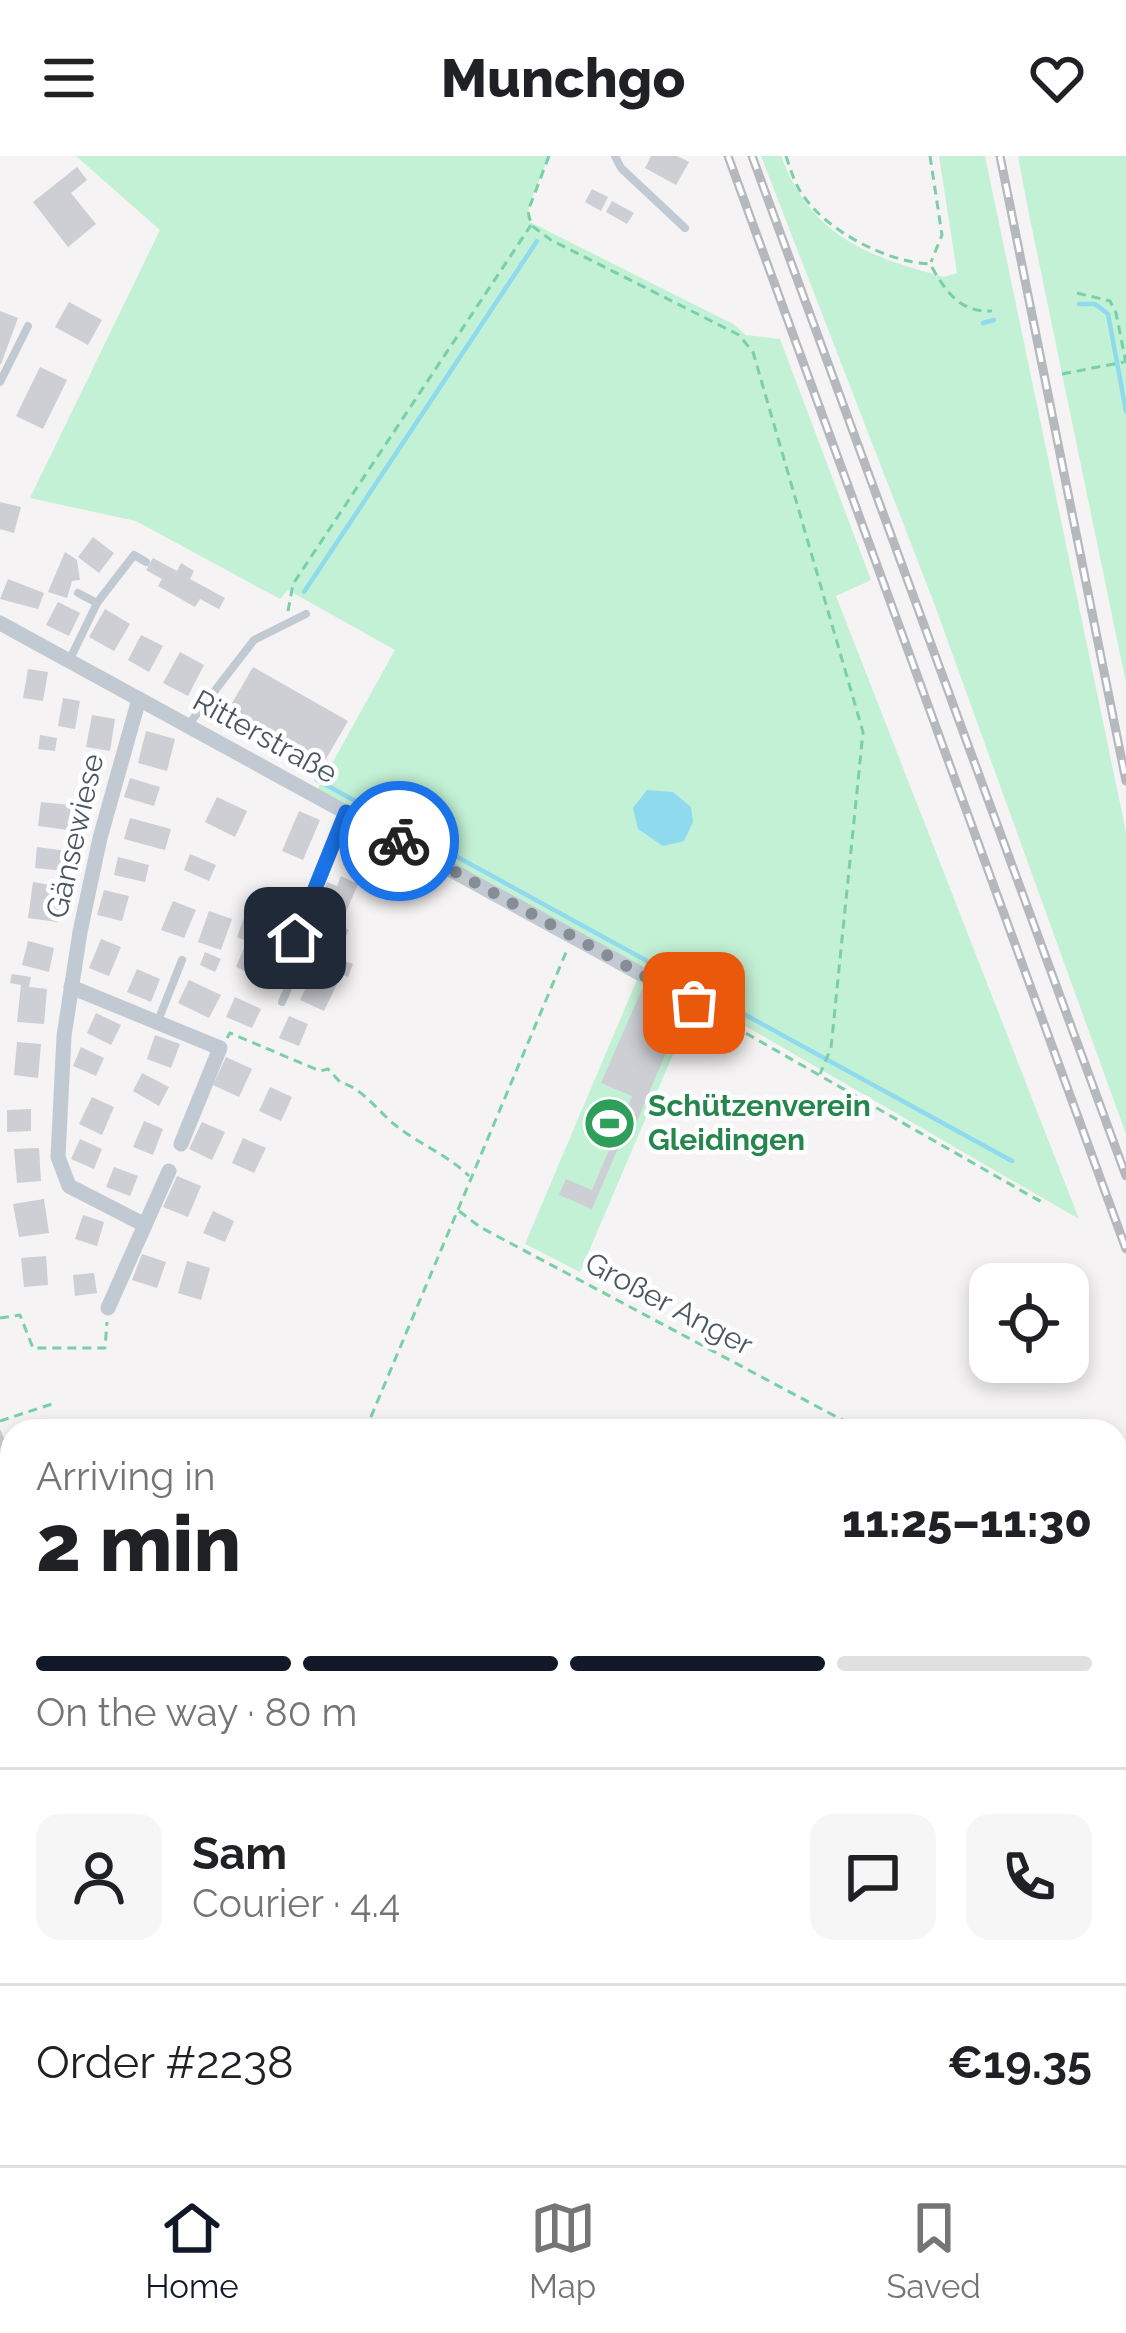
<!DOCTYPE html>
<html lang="en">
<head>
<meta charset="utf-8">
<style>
	:root { --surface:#fff; --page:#f6f6f6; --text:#202124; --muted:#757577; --line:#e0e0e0; --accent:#111827 }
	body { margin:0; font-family:Raleway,sans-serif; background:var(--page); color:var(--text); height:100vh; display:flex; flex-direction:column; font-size:45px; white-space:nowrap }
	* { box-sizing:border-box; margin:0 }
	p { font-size:39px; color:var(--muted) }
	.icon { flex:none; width:66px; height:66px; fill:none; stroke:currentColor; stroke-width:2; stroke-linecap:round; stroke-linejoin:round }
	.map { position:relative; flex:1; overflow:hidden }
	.side { position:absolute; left:0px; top:1263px; width:1128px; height:747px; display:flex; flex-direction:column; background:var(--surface); border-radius:36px 36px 0 0; box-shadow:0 6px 18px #0003 }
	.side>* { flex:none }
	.controls { position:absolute; left:969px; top:1107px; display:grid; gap:24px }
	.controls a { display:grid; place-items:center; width:120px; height:120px; border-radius:24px; background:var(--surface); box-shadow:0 6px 18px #0003; font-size:60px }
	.pin { position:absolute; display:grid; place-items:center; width:102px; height:102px; color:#fff; margin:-51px; border-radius:24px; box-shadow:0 6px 18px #0006 }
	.courier { position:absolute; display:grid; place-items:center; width:120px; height:120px; margin:-60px; border:9px solid #1a73e8; border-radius:50%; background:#fff; color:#222; box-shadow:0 3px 15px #0007 }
	.head em { font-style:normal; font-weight:800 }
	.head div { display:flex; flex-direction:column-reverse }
	.head { display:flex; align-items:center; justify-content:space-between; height:204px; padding:0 36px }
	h1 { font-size:78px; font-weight:800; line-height:90px }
	.bar { display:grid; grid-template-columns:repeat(4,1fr); gap:18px 12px; align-content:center; height:144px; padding:0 36px }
	.bar i { height:15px; border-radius:9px; background:var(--line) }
	.bar .selected { background:var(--accent) }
	.bar p { grid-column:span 4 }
	.line { display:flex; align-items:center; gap:30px; padding:0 36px; border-top:3px solid var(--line) }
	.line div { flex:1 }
	.round { display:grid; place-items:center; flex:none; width:126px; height:126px; border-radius:24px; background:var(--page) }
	header { display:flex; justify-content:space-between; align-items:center; height:156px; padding:0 36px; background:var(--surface); font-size:54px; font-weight:800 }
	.dock { display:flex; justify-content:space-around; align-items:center; height:168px; border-top:3px solid var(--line); background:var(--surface); font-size:33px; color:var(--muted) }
	.dock a { display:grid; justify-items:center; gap:6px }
	.dock .selected { color:var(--accent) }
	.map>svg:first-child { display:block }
	.green { fill:#c3f1d5 }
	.water { fill:#90daee }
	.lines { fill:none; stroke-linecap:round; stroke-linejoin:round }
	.stream { stroke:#90daee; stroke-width:4.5 }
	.building { fill:#cdcfd5 }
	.path { stroke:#7ad0a6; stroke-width:3; stroke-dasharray:9 6; stroke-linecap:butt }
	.lane { stroke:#c1cad2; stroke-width:8 }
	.street { stroke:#c1cad2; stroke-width:15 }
	.secondary { stroke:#c1cbd6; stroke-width:21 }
	.tram { stroke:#b5b8bd; stroke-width:3 }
	.rail-casing { stroke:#b5b8bd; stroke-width:9 }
	.rail { stroke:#fff; stroke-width:4.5; stroke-dasharray:14; stroke-linecap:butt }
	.done { stroke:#868d94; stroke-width:12; stroke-dasharray:0 21.6 }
	.route { stroke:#1a73e8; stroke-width:15 }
	.labels { text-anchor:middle; stroke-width:9; stroke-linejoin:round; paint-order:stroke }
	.street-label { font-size:30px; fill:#4a5661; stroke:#fff }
	.leisure-label { font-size:30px; font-weight:bold; fill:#27864d; stroke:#fff; text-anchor:start }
</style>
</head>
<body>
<header><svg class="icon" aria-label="menu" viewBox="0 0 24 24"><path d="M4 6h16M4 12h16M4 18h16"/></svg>Munchgo<svg class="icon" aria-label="heart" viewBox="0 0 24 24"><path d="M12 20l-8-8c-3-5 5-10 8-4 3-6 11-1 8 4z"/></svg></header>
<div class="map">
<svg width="1126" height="2009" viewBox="0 0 1126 2009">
	<rect width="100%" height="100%" fill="#f5f3f3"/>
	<!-- green -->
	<g class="green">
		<polygon points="76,0 549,0 529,49 528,65 733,168 746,179 780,183 871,424 836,440 1079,1063 697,842 580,1116 525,1088 639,819 315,638 395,494 288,434 280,443 136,365 30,342 160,74"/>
		<path d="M761,0H781C811,80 866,100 944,121L957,117L939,0H985L1126,676V978L934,447Z"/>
		<polygon points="1018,0 1126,0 1126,527 1028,53"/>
		<polygon points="1126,1387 1126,1504 1116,1500 1116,1413"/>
	</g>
	<!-- water -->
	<polygon class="water" points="647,634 673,636 691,651 693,666 684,685 663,690 638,673 633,652"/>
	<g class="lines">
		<!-- stream -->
		<g class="stream">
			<polyline points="1079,148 1095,148 1108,158 1126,255"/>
			<polyline points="983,167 994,164"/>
			<polyline points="304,436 537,85"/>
			<polyline points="317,624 1012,1005"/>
		</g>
	</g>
	<!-- building -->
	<g class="building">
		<polygon points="651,0 677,0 689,6 676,29 645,12"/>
		<polygon points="77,11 87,24 71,37 96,68 68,91 33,46"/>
		<polygon points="592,33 608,41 601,55 585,46"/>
		<polygon points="612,45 634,57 627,68 606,56"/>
		<polygon points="69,146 102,164 88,189 55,171"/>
		<polygon points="0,155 18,162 1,208 0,208"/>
		<polygon points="40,211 67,224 43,273 16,260"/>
		<polygon points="0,346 21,351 14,377 0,373"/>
		<polygon points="93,381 114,397 99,417 78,401"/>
		<polygon points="65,396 77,404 80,424 72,425 67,442 48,436"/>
		<polygon points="153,402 177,415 181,407 194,415 190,423 225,442 219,453 200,443 195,451 158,430 162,423 146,414"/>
		<polygon points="8,423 44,437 38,453 0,443"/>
		<polygon points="58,446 80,457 69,480 46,469"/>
		<polygon points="105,453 130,468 114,495 89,481"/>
		<polygon points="141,479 163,490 149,516 128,504"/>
		<polygon points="180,496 204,509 188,540 163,527"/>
		<polygon points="253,511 348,565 323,608 228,554"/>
		<polygon points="28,513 48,516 43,545 23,542"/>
		<polygon points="63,542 80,545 75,573 58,570"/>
		<polygon points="92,559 115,563 110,595 86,591"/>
		<polygon points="146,575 175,583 167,615 138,607"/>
		<polygon points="40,579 57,582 55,595 38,593"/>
		<polygon points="130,622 160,631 154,650 124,641"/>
		<polygon points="217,641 247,655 235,681 205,666"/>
		<polygon points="41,646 71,649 68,674 38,670"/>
		<polygon points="299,655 320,664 303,704 282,695"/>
		<polygon points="130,662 171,673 165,694 124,683"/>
		<polygon points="351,690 389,706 381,725 343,709"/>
		<polygon points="37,691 67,695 65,715 35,712"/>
		<polygon points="190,698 216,709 209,725 184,714"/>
		<polygon points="118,701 149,709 145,726 114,719"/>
		<polygon points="341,720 358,728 346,756 319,745 327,726 337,730"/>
		<polygon points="33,726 62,731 57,766 28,762"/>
		<polygon points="262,733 285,741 278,761 254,753"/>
		<polygon points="104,734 129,740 122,765 97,759"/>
		<polygon points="173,745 196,754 184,782 161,774"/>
		<polygon points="209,755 232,763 221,794 198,786"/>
		<polygon points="245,759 260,765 251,787 237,781"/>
		<polygon points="330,764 349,774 337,797 318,787"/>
		<polygon points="101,783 121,791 109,820 89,812"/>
		<polygon points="28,785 54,792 49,816 22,809"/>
		<polygon points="244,792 276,805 268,825 236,811"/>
		<polygon points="205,796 221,803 215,816 200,809"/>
		<polygon points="333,800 353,808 348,821 328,813"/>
		<polygon points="137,813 160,823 151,846 127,836"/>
		<polygon points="313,817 337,828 324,855 300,844"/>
		<polygon points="12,818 31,821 29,831 47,833 44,868 17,866 21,829 10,827"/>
		<polygon points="189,824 221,839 209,862 178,847"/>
		<polygon points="643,831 654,836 646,855 659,860 655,870 674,878 637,965 631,962 592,1053 559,1039 566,1023 592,1034 632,940 601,927"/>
		<polygon points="235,841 261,853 252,872 226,861"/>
		<polygon points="96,857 121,869 111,889 87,877"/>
		<polygon points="289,860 308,868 299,890 279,882"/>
		<polygon points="155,879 180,888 171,912 147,903"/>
		<polygon points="17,886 41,888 38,922 14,919"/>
		<polygon points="81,891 104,902 96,920 73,910"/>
		<polygon points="226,901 252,913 239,941 213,929"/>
		<polygon points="142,917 169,931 159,950 133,935"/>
		<polygon points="270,931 292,941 281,965 259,955"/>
		<polygon points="92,941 114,951 102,979 79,968"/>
		<polygon points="31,953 31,975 7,976 7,954"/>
		<polygon points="144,965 163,973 153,999 133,991"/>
		<polygon points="202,966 225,976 212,1004 189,993"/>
		<polygon points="243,982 266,992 254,1017 232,1007"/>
		<polygon points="80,983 102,993 94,1013 71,1003"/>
		<polygon points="39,992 41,1025 17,1027 14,993"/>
		<polygon points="114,1011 138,1020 130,1040 106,1031"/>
		<polygon points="177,1020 201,1030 188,1061 163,1051"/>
		<polygon points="44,1043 49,1077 19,1081 13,1048"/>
		<polygon points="213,1055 234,1065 225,1086 203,1077"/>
		<polygon points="83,1059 104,1066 97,1090 75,1083"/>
		<polygon points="142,1098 166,1106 157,1132 132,1124"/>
		<polygon points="46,1100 48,1129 24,1131 21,1102"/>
		<polygon points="187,1105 210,1112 201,1144 178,1137"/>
		<polygon points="94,1117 97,1137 75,1140 73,1119"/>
		<polygon points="0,1273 12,1300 12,1309 0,1314"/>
		<polygon points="1126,1900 1126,1968 1116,1972 1116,1904"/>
		<polygon points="74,1998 97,1998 96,2009 72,2009"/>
		<polygon points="126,1998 153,1998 151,2009 124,2009"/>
		<polygon points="356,1998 388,1998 393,2004 387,2009 358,2009 352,2001"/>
		<polygon points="759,1998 808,1998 816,2002 812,2009 770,2009 757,2002"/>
		<polygon points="876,1998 891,1998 903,2009 866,2009"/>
	</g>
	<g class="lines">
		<!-- path -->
		<g class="path">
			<polyline points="549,0 528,55 531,69 551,84 739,179 753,196 863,576 831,892 820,918"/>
			<path d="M786,0C790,12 794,25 800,35C824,74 886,106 930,108C945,134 959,157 992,155"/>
			<polyline points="930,0 942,79 931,106"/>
			<polyline points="1077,137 1110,145 1116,157 1126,207"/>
			<polyline points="1062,218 1124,206"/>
			<polyline points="288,455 293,428 531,69"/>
			<polyline points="707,855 1043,1047 1037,1043"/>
			<path d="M227,882L230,877L320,915L328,913L340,926C362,932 377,954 394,968C418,988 447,998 469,1020"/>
			<polyline points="459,1055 480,1071 863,1275"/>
			<polyline points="0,1162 20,1159 33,1192 105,1192 107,1166"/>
			<polyline points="0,1265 55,1247"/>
			<polyline points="365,1275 567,794"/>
			<polyline points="1116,1417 1126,1433"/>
			<polyline points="1116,1854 1126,1834"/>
			<polyline points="1116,1897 1126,1893"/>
			<polyline points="929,1998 936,2009"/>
			<polyline points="952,2009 962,1998"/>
		</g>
		<!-- lane -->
		<g class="lane">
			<polyline points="615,0 621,12 685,72"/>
			<polyline points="0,226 28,170"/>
			<polyline points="78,437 97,447"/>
			<polyline points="70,503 97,447 134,399 146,406"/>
			<polyline points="189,568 254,484 306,458"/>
			<polyline points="282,846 301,802 295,782"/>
			<polyline points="158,865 182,804"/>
			<polyline points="1116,1743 1126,1739"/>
			<polyline points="333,1998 334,2000"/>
			<polyline points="498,2009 500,1998"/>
		</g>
		<!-- street -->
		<g class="street">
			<polyline points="0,467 694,847"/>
			<polyline points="139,543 100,682 80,776 64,880 58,1001 69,1030 145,1069"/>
			<polyline points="295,782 346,656"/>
			<polyline points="71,831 220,892 181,988"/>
			<polyline points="108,1152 169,1015"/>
			<polyline points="0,1361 12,1385"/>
			<polyline points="0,1426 12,1418"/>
			<polyline points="1116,1662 1126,1689"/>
			<polyline points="618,1998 661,2009"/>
			<polyline points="724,1998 743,2009"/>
			<polyline points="1096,1998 1099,2009"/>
			<polyline points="62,2009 64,1998"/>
			<polyline points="704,2009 713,1998"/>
		</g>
		<!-- secondary -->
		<g class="secondary">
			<polyline points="0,1595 12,1611"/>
			<polyline points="294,1998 302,2009"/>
		</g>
		<!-- tram -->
		<g class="tram">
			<polyline points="0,1572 12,1588"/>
			<polyline points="322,1998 330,2009"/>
		</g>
		<defs>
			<g id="rail">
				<polyline points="728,0 1126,1093"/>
				<polyline points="752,0 1126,1020"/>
				<polyline points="1000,0 1126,625"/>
			</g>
		</defs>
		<!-- rail casing -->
		<use href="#rail" class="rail-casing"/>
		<!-- rail -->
		<use href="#rail" class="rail"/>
	</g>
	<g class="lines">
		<!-- done -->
		<polyline class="done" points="399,685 694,847"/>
		<!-- route -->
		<polyline class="route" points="295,782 346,656 399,685"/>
	</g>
	<!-- icons -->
	<defs>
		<symbol id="stadium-disc" viewBox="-11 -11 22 22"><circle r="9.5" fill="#2e9e5b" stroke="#fff"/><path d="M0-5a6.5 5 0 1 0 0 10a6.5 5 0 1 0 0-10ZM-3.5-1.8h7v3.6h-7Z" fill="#fff"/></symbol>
	</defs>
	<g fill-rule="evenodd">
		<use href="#stadium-disc" x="580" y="938" width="59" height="59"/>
	</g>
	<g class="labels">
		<!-- street labels -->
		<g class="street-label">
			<text transform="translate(265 581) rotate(29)" y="10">Ritterstraße</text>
			<text transform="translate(75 680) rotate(-77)" y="10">Gänsewiese</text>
			<text transform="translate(669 1148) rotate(28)" y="10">Großer Anger</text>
		</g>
		<!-- leisure labels -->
		<g class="leisure-label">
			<text x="648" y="960">Schützenverein<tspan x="648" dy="34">Gleidingen</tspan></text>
		</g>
	</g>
</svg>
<div class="controls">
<a><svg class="icon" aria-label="locate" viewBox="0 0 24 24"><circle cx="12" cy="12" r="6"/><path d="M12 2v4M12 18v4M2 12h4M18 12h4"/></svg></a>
</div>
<div class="pin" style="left:694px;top:847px;background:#ea580c"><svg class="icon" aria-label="bag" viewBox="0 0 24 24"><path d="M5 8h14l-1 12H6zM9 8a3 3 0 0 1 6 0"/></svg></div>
<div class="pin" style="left:295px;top:782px;background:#1f2937"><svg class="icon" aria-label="home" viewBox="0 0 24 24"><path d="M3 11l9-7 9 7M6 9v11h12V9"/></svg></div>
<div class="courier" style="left:399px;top:685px"><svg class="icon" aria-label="bike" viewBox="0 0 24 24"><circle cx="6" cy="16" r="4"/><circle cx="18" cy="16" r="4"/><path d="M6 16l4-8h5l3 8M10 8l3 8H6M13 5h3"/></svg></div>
<section class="side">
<div class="head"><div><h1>2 min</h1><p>Arriving in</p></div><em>11:25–11:30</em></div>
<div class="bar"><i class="selected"></i><i class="selected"></i><i class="selected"></i><i></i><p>On the way · 80 m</p></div>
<div class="line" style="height:216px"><a class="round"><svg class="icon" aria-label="person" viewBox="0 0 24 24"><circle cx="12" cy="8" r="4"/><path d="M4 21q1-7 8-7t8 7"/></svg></a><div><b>Sam</b><p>Courier · 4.4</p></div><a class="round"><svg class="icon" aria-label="chat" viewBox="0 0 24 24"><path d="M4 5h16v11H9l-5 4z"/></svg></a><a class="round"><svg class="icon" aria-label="phone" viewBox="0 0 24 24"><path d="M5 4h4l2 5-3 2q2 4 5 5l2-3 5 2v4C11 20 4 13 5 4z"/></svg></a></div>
<div class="line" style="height:156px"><div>Order #2238</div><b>€19.35</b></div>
</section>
</div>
<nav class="dock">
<a class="selected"><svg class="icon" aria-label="home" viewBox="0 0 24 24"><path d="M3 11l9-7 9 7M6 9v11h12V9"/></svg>Home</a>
<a><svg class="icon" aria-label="map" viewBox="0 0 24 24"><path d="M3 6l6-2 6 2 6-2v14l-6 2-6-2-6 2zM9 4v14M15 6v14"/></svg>Map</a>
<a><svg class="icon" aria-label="saved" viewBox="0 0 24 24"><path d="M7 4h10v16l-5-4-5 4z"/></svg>Saved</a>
</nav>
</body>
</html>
